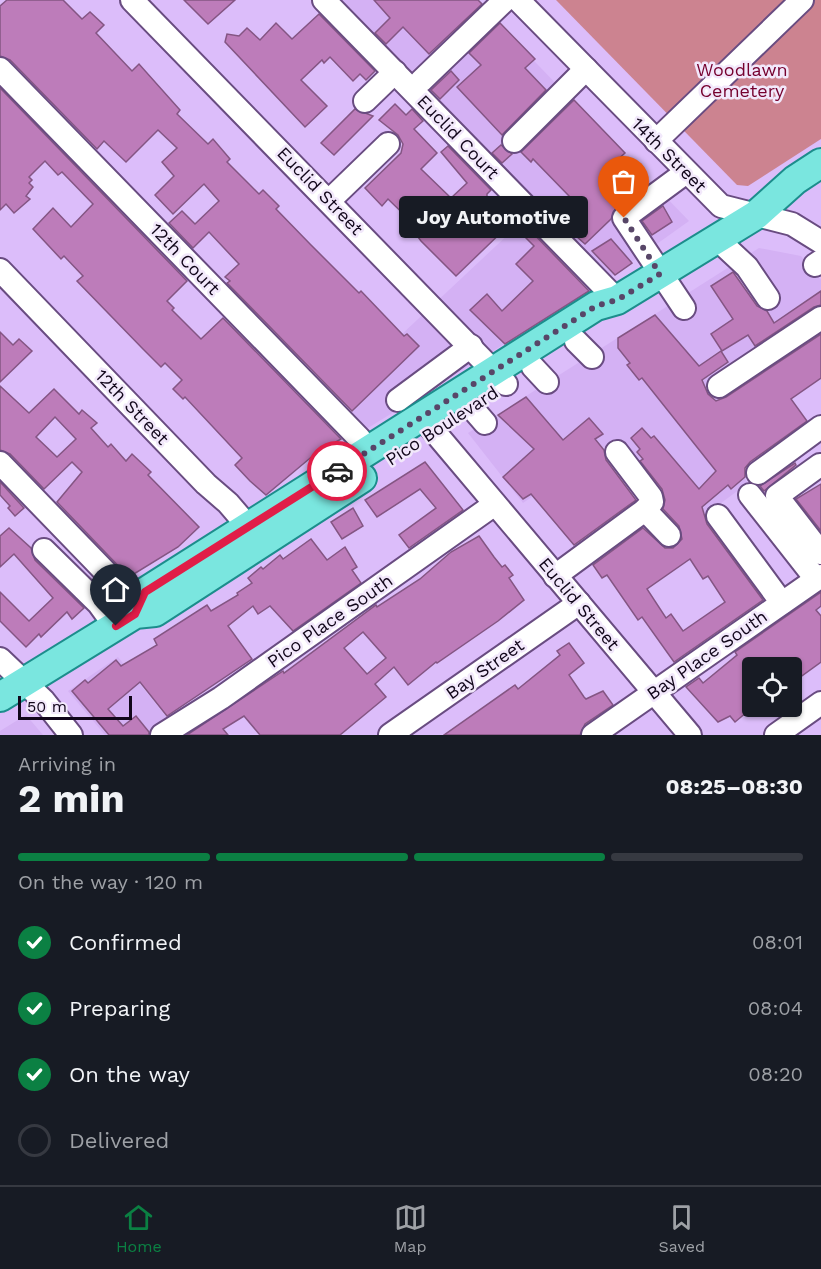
<!DOCTYPE html>
<html lang="en">
<head>
<meta charset="utf-8">
<style>
	:root { --surface:#171b24; --page:#20242c; --text:#f1f3f6; --muted:#9ea1a6; --line:#363941; --accent:#0b8043 }
	body { margin:0; font-family:"Work Sans",sans-serif; background:var(--page); color:var(--text); height:100vh; display:flex; flex-direction:column; font-size:22px; white-space:nowrap }
	* { box-sizing:border-box; margin:0 }
	p { font-size:20px; color:var(--muted) }
	.icon { flex:none; width:33px; height:33px; fill:none; stroke:currentColor; stroke-width:2; stroke-linecap:round; stroke-linejoin:round }
	.map { position:relative; height:735px; overflow:hidden }
	.panel { display:flex; flex-direction:column; background:var(--surface); flex:1 }
	.panel>* { flex:none }
	.fabs { position:absolute; left:742px; top:657px; display:grid; gap:12px }
	.fabs a { display:grid; place-items:center; width:60px; height:60px; border-radius:6px; background:var(--surface); box-shadow:0 2px 4px #0004; font-size:30px }
	.scale { position:absolute; left:18px; bottom:15px; width:114px; box-sizing:border-box; padding-left:6px; border:3px solid #11061a; border-top:0; font-size:16px; line-height:21px; white-space:nowrap; color:#11061a; -webkit-text-stroke:4px #f2e8fb; paint-order:stroke }
	.pin { position:absolute; display:grid; place-items:center; width:51px; height:51px; color:#fff; margin:-62px -26px; border-radius:50% 50% 50% 0; rotate:-45deg; box-shadow:0 0 6px #0007 }
	.pin .icon { rotate:45deg }
	.courier { position:absolute; display:grid; place-items:center; width:60px; height:60px; margin:-30px; border:4px solid #e11d48; border-radius:50%; background:#fff; color:#222; box-shadow:0 2px 8px #0007 }
	.bubble { position:absolute; height:42px; border-radius:6px; background:var(--surface); box-shadow:0 2px 4px #0004; font-size:20px; font-weight:700; line-height:42px; text-align:center }
	.headline em { font-style:normal; font-weight:700 }
	.headline div { display:flex; flex-direction:column-reverse }
	.headline { display:flex; align-items:center; justify-content:space-between; height:102px; padding:0 18px }
	h1 { font-size:39px; font-weight:700; line-height:45px }
	.bar { display:grid; grid-template-columns:repeat(4,1fr); gap:9px 6px; align-content:center; height:72px; padding:0 18px }
	.bar i { height:8px; border-radius:4px; background:var(--line) }
	.bar .current { background:var(--accent) }
	.bar p { grid-column:span 4 }
	ol { padding:0 18px; list-style:none }
	li { display:flex; align-items:center; gap:18px; height:66px }
	li p { margin-inline-start:auto }
	li .icon { padding:6px; border-radius:50%; background:var(--accent); color:#fff; stroke-width:4 }
	li:last-child { color:var(--muted) }
	li i { width:33px; height:33px; border:3px solid var(--line); border-radius:50% }
	.tab-bar { display:flex; justify-content:space-around; align-items:center; height:84px; border-top:2px solid var(--line); background:var(--surface); font-size:16px; color:var(--muted) }
	.tab-bar a { display:grid; justify-items:center; gap:3px }
	.tab-bar .current { color:var(--accent) }
	.map>svg:first-child { display:block }
	.built { fill:#d4b1f4 }
	.green { fill:#cc8390 }
	.building { fill:#bd7cba; stroke:#845583; stroke-width:1.5; fill-rule:evenodd }
	.lines { fill:none; stroke-linecap:round; stroke-linejoin:round }
	.minor-casing { stroke:#694c81; stroke-width:26 }
	.major-casing { stroke:#1c8d8c; stroke-width:32 }
	.minor { stroke:#fff; stroke-width:22 }
	.major { stroke:#7ae6df; stroke-width:28 }
	.done { stroke:#584668; stroke-width:6; stroke-dasharray:0 10.8 }
	.route { stroke:#e11d48; stroke-width:8 }
	.labels { text-anchor:middle; stroke-width:5; stroke-linejoin:round; paint-order:stroke }
	.park-label { font-size:18px; fill:#75002e; stroke:#f2e8fb }
	.street-label { font-size:18px; fill:#11061a; stroke:#f2e8fb }
</style>
</head>
<body>
<div class="map">
<svg width="821" height="735" viewBox="0 0 821 735">
	<rect width="100%" height="100%" fill="#dcbdfa"/>
	<!-- built -->
	<g class="built">
		<polygon points="332,0 475,0 689,221 605,281"/>
		<polygon points="529,215 597,287 350,439 321,410"/>
		<polygon points="759,248 801,256 821,280 821,350 708,429 748,483 693,524 616,439 523,503 468,433"/>
		<polygon points="118,657 172,724 155,735 105,735 68,691"/>
		<polygon points="26,715 43,735 0,735 0,731"/>
	</g>
	<!-- green -->
	<polygon class="green" points="556,0 821,0 821,139 748,186 737,185"/>
	<!-- building -->
	<g class="building">
		<polygon points="7,0 63,0 82,19 90,12 104,25 96,33 132,71 139,64 180,110 177,114 208,144 213,139 230,159 227,162 259,194 263,190 279,206 276,209 310,244 359,293 361,291 404,336 407,334 419,346 352,411 227,283 230,281 225,277 239,264 209,232 193,248 169,223 182,211 195,224 219,201 204,184 173,214 155,195 174,176 162,162 177,148 158,130 126,162 104,141 97,149 10,60 0,56 0,6"/>
		<polygon points="184,0 235,0 208,24"/>
		<polygon points="374,0 478,0 482,4 429,54 403,27 386,44 375,33 390,18"/>
		<polygon points="319,14 375,71 366,80 360,74 353,81 330,57 324,63 322,60 301,80 327,106 305,127 225,42 227,34 239,36 247,28 260,40 276,23 292,39"/>
		<polygon points="500,23 535,59 525,68 546,90 502,135 457,87 481,65 469,53"/>
		<polygon points="451,71 459,80 440,99 431,90"/>
		<polygon points="0,88 187,281 167,301 174,308 172,310 201,339 223,318 341,439 315,454 266,495 250,481 235,465 242,458 185,397 183,399 173,389 182,380 165,363 161,367 143,349 77,281 83,276 64,256 61,259 33,229 53,208 71,227 93,204 62,172 58,175 45,161 29,177 32,180 29,183 33,187 26,196 30,199 14,213 6,204 0,210"/>
		<polygon points="574,100 625,153 615,162 640,189 616,208 611,219 585,244 558,220 570,208 563,201 569,196 533,159 531,162 521,152"/>
		<polygon points="395,104 406,115 412,109 423,121 414,129 437,153 421,169 451,198 467,183 441,152 448,146 491,190 487,194 487,198 511,223 456,276 421,241 415,233 419,229 388,199 382,206 365,188 401,153 403,144 398,135 379,120"/>
		<polygon points="355,109 373,116 334,155 321,143"/>
		<polygon points="501,145 512,154 502,163 492,153"/>
		<polygon points="663,206 672,222 652,235 642,221"/>
		<polygon points="524,224 589,291 505,344 470,310 487,294 502,311 533,281 516,264 534,246 518,230"/>
		<polygon points="611,239 632,263 615,275 592,251"/>
		<polygon points="733,272 757,306 767,311 774,323 821,291 821,305 814,307 755,346 748,335 722,351 711,334 733,319 711,286"/>
		<path d="M655,315L699,366L721,351L728,362L702,380L708,394L716,401L726,397L821,334V378L791,399L807,421L750,462L745,468V477L731,489L728,485L702,507L707,524L763,600L674,662L642,617L638,620L607,575L602,578L593,565L643,528L665,548H673L682,539L679,526L663,509L665,500L662,489L640,461L643,459L637,452L640,449L631,438L642,428L651,438L654,436L699,489L716,471L642,378L639,380L627,365L630,363L618,348V338ZM690,559L703,579L708,576L725,602L683,631L671,614L666,618L647,589Z"/>
		<polygon points="0,332 13,345 19,339 32,351 0,382"/>
		<path d="M0,386L29,413L54,389L79,414L82,410L97,423L91,428L108,447L111,444L126,461L132,454L151,472L148,475L199,527L178,547L129,577L57,502L82,472L72,462L44,489L10,454L0,450ZM55,417L76,439L57,457L36,437Z"/>
		<polygon points="526,397 563,440 589,418 603,434 595,439 604,450 606,460 636,500 574,545 531,494 523,499 503,477 534,449 498,415"/>
		<polygon points="425,462 463,510 409,548 399,535 436,508 420,489 377,517 365,500"/>
		<polygon points="795,463 796,465 764,491 760,486"/>
		<polygon points="0,482 24,508 15,516 8,508 10,506 0,495"/>
		<polygon points="821,484 821,531 796,499"/>
		<polygon points="353,508 363,526 342,539 331,522"/>
		<polygon points="9,528 31,548 35,560 84,608 72,619 67,612 41,637 39,634 26,647 0,621 0,592 29,621 53,598 14,554 0,567 0,536"/>
		<path d="M479,536L494,557L502,567L505,565L513,575L509,578L524,600L498,621L437,663L436,662L408,685L394,667L375,684L386,697L340,735H260L244,716L223,729L228,735H187L283,671L284,673L376,605L377,607L420,579L451,552ZM363,632L386,658L367,674L344,648Z"/>
		<polygon points="311,539 327,560 345,547 357,567 352,570 361,583 293,631 270,606 258,614 253,606 228,626 252,659 167,716 140,682 108,709 123,726 136,716 149,732 149,735 109,735 72,691 85,680 88,683 116,660 121,666 157,645 154,639 207,605 211,611 238,595 237,593 252,583 248,578 261,567 263,569 280,555 283,559"/>
		<polygon points="821,592 821,606 816,610 821,616 821,662 792,683 792,668 753,668 753,707 735,722 730,716 718,722 686,687 699,678 703,683 737,655 735,652"/>
		<polygon points="569,643 584,663 569,675 584,697 586,699 603,691 613,705 585,724 580,735 444,735 515,685 518,689 560,655 557,651"/>
	</g>
	<g class="lines">
		<defs>
			<g id="minor">
				<polyline points="132,0 506,384"/>
				<polyline points="324,0 617,300"/>
				<polyline points="518,0 721,206 792,224 821,242"/>
				<polyline points="0,69 359,438 369,451"/>
				<polyline points="421,81 505,0"/>
				<polyline points="365,101 395,72"/>
				<polyline points="514,141 586,69"/>
				<polyline points="656,141 802,0"/>
				<polyline points="330,200 388,144"/>
				<polyline points="717,239 747,267 768,298"/>
				<polyline points="815,265 821,261"/>
				<polyline points="0,270 206,484 228,503 259,539"/>
				<polyline points="684,308 624,218 685,173"/>
				<polyline points="576,341 592,357"/>
				<polyline points="533,367 547,382"/>
				<polyline points="719,386 821,318"/>
				<polyline points="398,400 471,346"/>
				<polyline points="472,408 485,423"/>
				<polyline points="422,417 690,735"/>
				<polyline points="0,463 122,589 135,614"/>
				<polyline points="820,465 777,496 821,553"/>
				<polyline points="758,473 821,427"/>
				<polyline points="750,495 816,579"/>
				<polyline points="645,510 669,535"/>
				<polyline points="718,516 782,603"/>
				<polyline points="44,550 99,604 115,626"/>
				<polyline points="555,576 645,510 652,502 651,497 617,452"/>
				<polyline points="0,659 44,701 71,735"/>
				<polyline points="162,735 221,698 495,504"/>
				<polyline points="390,735 579,603"/>
				<polyline points="593,735 821,576"/>
				<polyline points="776,735 821,703"/>
			</g>
			<g id="major">
				<polyline points="135,614 145,592 596,306 617,300 756,215 795,180 821,163"/>
				<polyline points="0,697 135,614 155,612 362,478"/>
			</g>
		</defs>
		<!-- minor casing -->
		<use href="#minor" class="minor-casing"/>
		<!-- major casing -->
		<use href="#major" class="major-casing"/>
		<!-- minor -->
		<use href="#minor" class="minor"/>
		<!-- major -->
		<use href="#major" class="major"/>
	</g>
	<g class="lines">
		<!-- done -->
		<polyline class="done" points="337,471 596,306 617,300 660,274 624,218"/>
		<!-- route -->
		<polyline class="route" points="116,626 135,614 145,592 337,471"/>
	</g>
	<g class="labels">
		<!-- park labels -->
		<g class="park-label">
			<text x="742" y="76">Woodlawn<tspan x="742" dy="21">Cemetery</tspan></text>
		</g>
		<!-- street labels -->
		<g class="street-label">
			<text transform="translate(458 137) rotate(46)" y="6">Euclid Court</text>
			<text transform="translate(669 155) rotate(45)" y="6">14th Street</text>
			<text transform="translate(320 191) rotate(46)" y="6">Euclid Street</text>
			<text transform="translate(185 259) rotate(46)" y="6">12th Court</text>
			<text transform="translate(132 407) rotate(46)" y="6">12th Street</text>
			<text transform="translate(442 426) rotate(-33)" y="6">Pico Boulevard</text>
			<text transform="translate(579 604) rotate(50)" y="6">Euclid Street</text>
			<text transform="translate(330 621) rotate(-35)" y="6">Pico Place South</text>
			<text transform="translate(707 655) rotate(-35)" y="6">Bay Place South</text>
			<text transform="translate(485 669) rotate(-35)" y="6">Bay Street</text>
		</g>
	</g>
</svg>
<div class="fabs">
<a><svg class="icon" aria-label="locate" viewBox="0 0 24 24"><circle cx="12" cy="12" r="6"/><path d="M12 2v4M12 18v4M2 12h4M18 12h4"/></svg></a>
</div>
<div class="scale">50 m</div>
<div class="pin" style="left:624px;top:218px;background:#ea580c"><svg class="icon" aria-label="bag" viewBox="0 0 24 24"><path d="M5 8h14l-1 12H6zM9 8a3 3 0 0 1 6 0"/></svg></div>
<div class="pin" style="left:116px;top:626px;background:#1f2937"><svg class="icon" aria-label="home" viewBox="0 0 24 24"><path d="M3 11l9-7 9 7M6 9v11h12V9"/></svg></div>
<div class="courier" style="left:337px;top:471px"><svg class="icon" aria-label="car" viewBox="0 0 24 24"><path d="M5 17H2v-5l4-1 3-4h7l3 4 3 1v5h-3M9 17h6M6 11h13"/><circle cx="7" cy="17" r="2"/><circle cx="17" cy="17" r="2"/></svg></div>
<div class="bubble" style="left:399px;top:196px;width:189px">Joy Automotive</div>
</div>
<section class="panel">
<div class="headline"><div><h1>2 min</h1><p>Arriving in</p></div><em>08:25–08:30</em></div>
<div class="bar"><i class="current"></i><i class="current"></i><i class="current"></i><i></i><p>On the way · 120 m</p></div>
<ol>
<li><svg class="icon" aria-label="check" viewBox="0 0 24 24"><path d="M5 12l5 5 9-10"/></svg>Confirmed<p>08:01</p></li>
<li><svg class="icon" aria-label="check" viewBox="0 0 24 24"><path d="M5 12l5 5 9-10"/></svg>Preparing<p>08:04</p></li>
<li><svg class="icon" aria-label="check" viewBox="0 0 24 24"><path d="M5 12l5 5 9-10"/></svg>On the way<p>08:20</p></li>
<li><i></i>Delivered</li>
</ol>
</section>
<nav class="tab-bar">
<a class="current"><svg class="icon" aria-label="home" viewBox="0 0 24 24"><path d="M3 11l9-7 9 7M6 9v11h12V9"/></svg>Home</a>
<a><svg class="icon" aria-label="map" viewBox="0 0 24 24"><path d="M3 6l6-2 6 2 6-2v14l-6 2-6-2-6 2zM9 4v14M15 6v14"/></svg>Map</a>
<a><svg class="icon" aria-label="saved" viewBox="0 0 24 24"><path d="M7 4h10v16l-5-4-5 4z"/></svg>Saved</a>
</nav>
</body>
</html>
